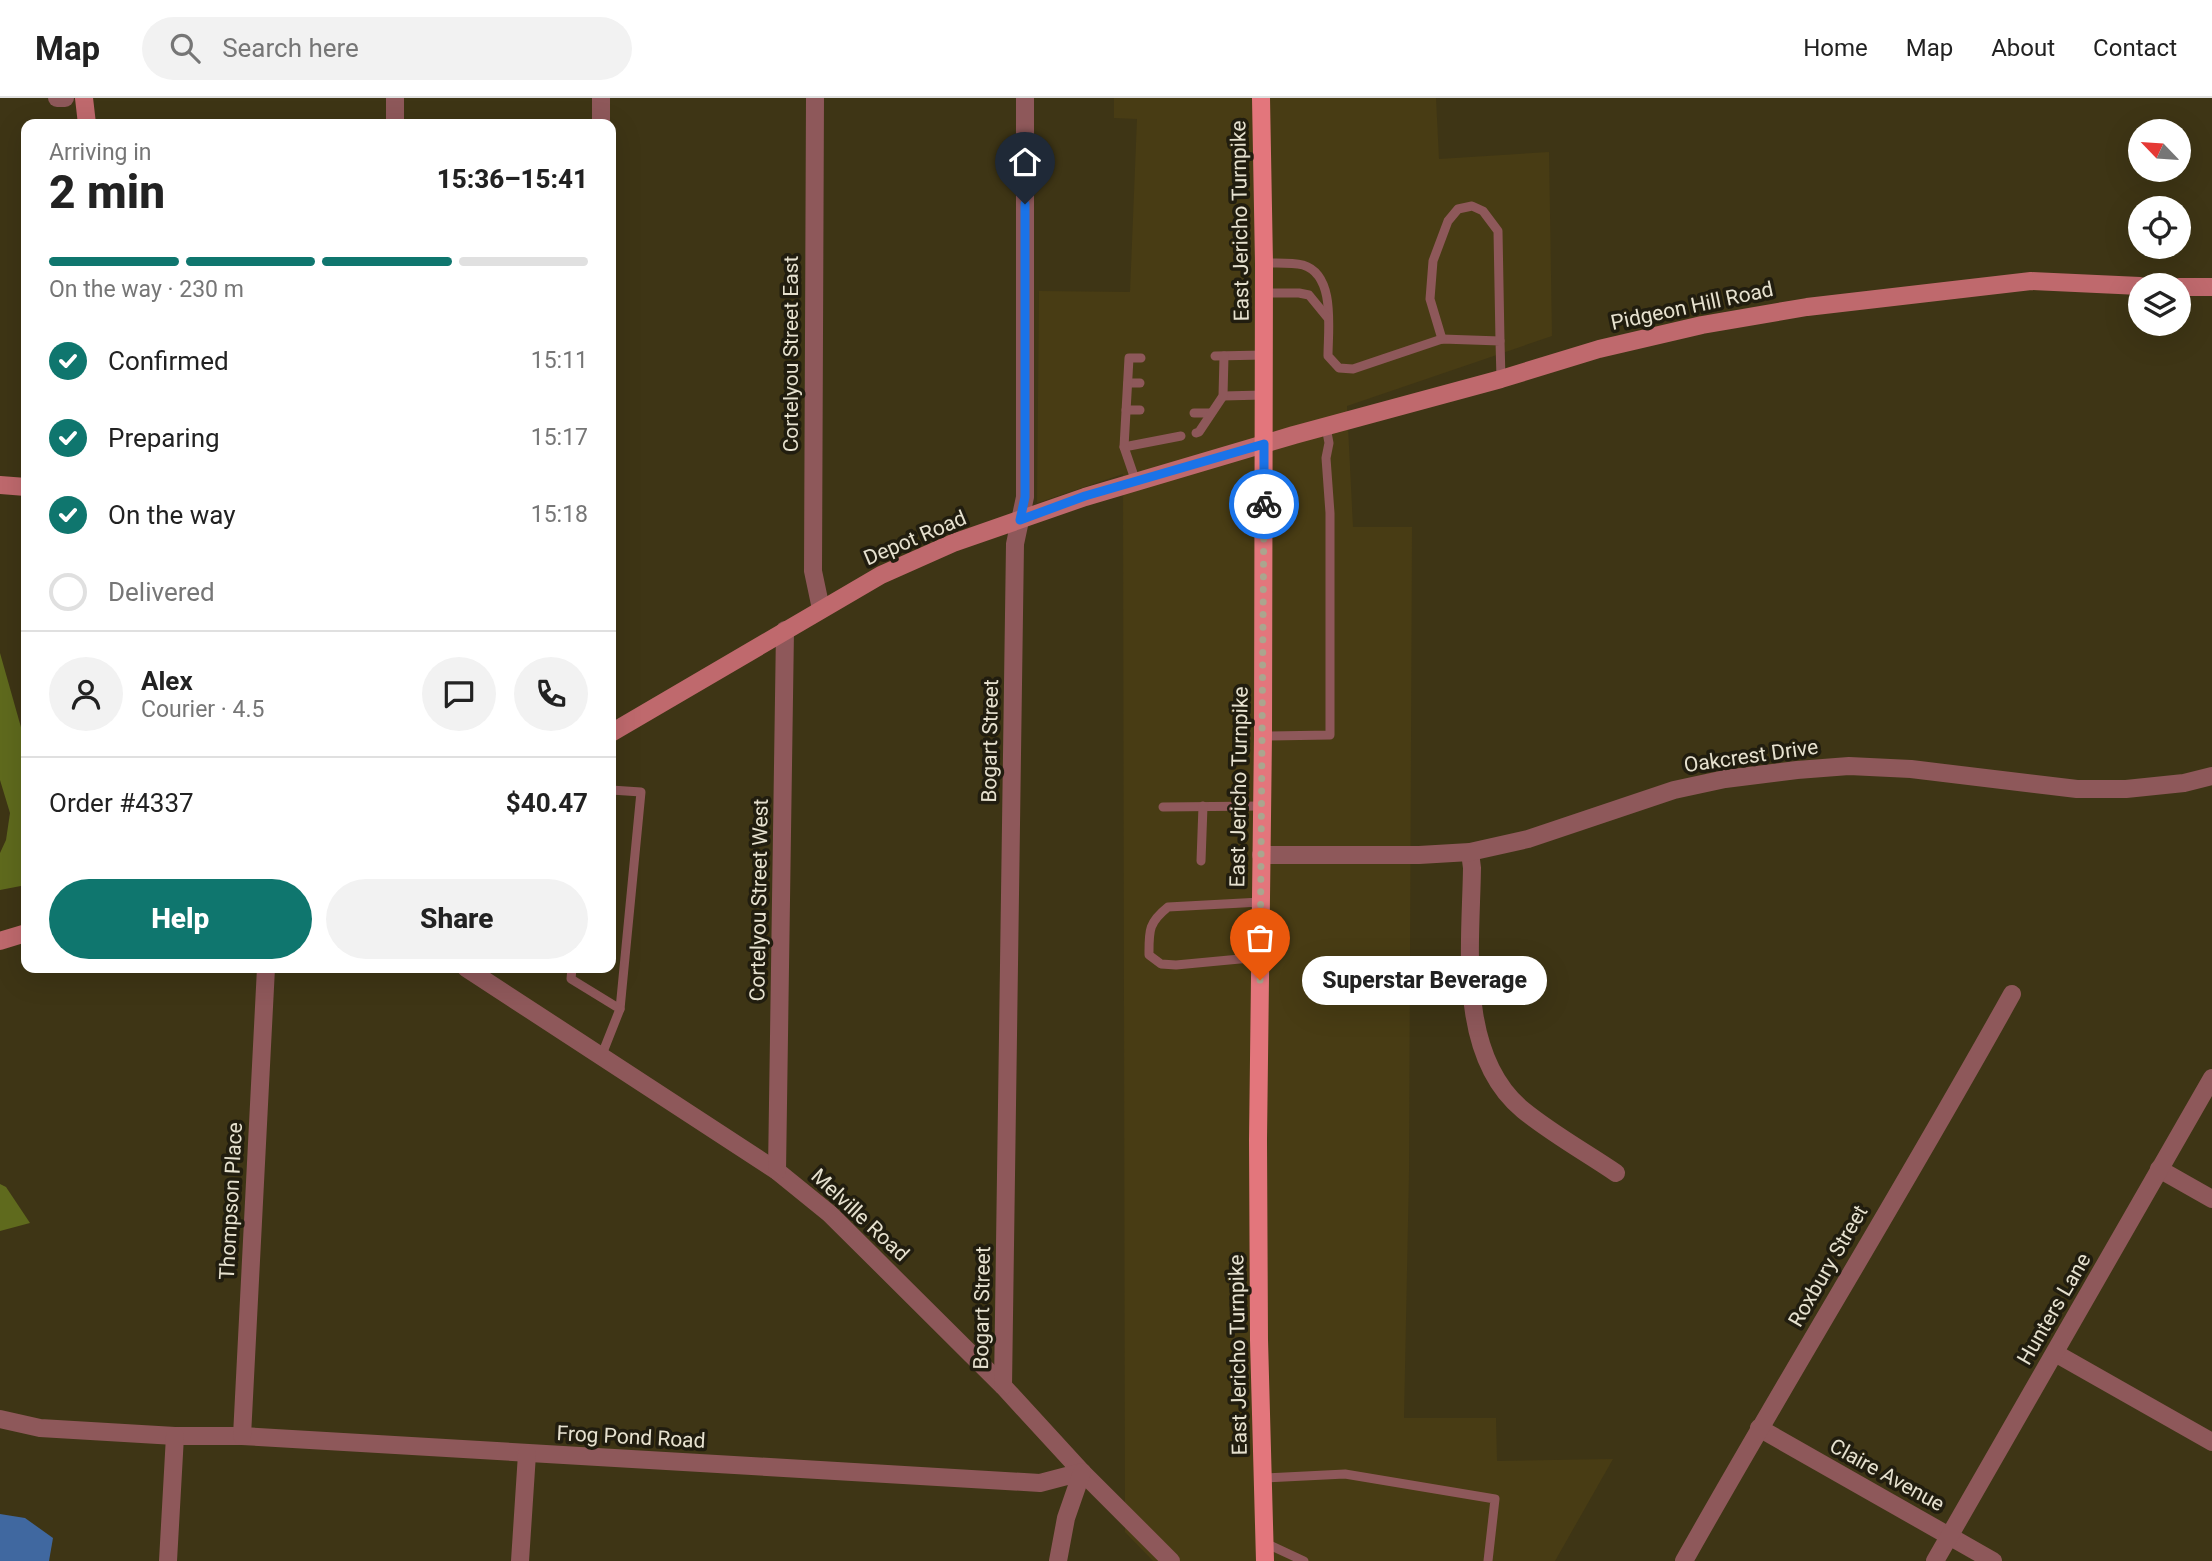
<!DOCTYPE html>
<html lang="en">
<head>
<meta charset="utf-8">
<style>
	:root { --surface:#fff; --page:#f2f2f2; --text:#222; --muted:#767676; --line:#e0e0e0; --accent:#0f766e }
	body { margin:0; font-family:Roboto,sans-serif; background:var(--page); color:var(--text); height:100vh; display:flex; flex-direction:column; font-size:26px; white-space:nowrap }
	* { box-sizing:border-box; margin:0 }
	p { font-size:23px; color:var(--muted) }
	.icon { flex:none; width:38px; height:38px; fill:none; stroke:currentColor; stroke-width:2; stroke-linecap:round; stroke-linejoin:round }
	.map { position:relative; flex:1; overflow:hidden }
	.details { position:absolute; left:21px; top:21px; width:595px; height:854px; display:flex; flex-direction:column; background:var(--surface); border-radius:14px; box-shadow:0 7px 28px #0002 }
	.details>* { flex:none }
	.needle { width:46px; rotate:295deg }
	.controls { position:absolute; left:2128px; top:21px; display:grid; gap:14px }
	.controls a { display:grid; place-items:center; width:63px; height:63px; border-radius:50%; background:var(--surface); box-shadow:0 7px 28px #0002; font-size:35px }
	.pin { position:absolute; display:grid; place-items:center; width:60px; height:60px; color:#fff; margin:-72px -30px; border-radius:50% 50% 50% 0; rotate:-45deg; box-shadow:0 0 7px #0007 }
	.pin .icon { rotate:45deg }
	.courier { position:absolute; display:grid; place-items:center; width:70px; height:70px; margin:-35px; border:5px solid #1a73e8; border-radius:50%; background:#fff; color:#222; box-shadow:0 2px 9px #0007 }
	.bubble { position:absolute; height:49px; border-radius:24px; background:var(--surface); box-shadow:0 7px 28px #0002; font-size:23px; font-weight:800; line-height:49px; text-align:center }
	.head em { font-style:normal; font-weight:800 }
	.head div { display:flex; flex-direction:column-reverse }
	.head { display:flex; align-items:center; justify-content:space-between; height:119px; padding:0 28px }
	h1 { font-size:46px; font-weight:800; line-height:52px }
	.bar { display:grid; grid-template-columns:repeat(4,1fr); gap:10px 7px; align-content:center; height:84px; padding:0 28px }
	.bar i { height:9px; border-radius:5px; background:var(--line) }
	.bar .selected { background:var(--accent) }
	.bar p { grid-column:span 4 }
	.line { display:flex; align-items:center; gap:18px; padding:0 28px; border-top:2px solid var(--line) }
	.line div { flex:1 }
	.round { display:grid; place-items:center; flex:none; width:74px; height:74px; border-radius:37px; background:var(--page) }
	ol { padding:0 28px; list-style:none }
	li { display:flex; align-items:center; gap:21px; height:77px }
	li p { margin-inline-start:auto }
	li .icon { padding:7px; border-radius:50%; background:var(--accent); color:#fff; stroke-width:4 }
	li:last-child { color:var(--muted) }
	li i { width:38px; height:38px; border:4px solid var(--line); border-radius:50% }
	.button { display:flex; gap:14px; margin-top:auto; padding:14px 28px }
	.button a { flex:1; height:80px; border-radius:42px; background:var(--accent); color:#fff; font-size:28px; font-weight:800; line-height:80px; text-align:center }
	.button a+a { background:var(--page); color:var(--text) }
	header { display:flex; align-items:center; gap:42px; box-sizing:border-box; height:98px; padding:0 35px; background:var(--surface); border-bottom:2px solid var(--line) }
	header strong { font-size:33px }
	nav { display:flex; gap:38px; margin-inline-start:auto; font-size:24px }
	.search { width:490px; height:63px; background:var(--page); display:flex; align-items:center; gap:18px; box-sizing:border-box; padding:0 24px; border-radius:38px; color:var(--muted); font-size:26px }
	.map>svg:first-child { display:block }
	.built { fill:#483c14 }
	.forest { fill:#5f6a1d }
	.water { fill:#4068a0 }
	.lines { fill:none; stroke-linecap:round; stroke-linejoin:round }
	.lane { stroke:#8e585a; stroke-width:9 }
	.street { stroke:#8e585a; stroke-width:18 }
	.secondary { stroke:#bf696d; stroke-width:18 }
	.primary { stroke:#e3767c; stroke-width:18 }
	.done { stroke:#aba58e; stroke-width:7; stroke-dasharray:0 12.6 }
	.route { stroke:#1a73e8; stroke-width:9 }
	.labels { text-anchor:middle; stroke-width:7; stroke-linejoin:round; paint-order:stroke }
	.street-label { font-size:21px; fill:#e6e1cf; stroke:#211d0f }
</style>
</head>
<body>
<header>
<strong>Map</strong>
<div class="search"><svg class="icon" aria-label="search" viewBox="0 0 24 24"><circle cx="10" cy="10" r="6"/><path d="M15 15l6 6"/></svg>Search here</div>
<nav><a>Home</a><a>Map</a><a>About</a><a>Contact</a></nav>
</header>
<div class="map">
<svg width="2212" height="1463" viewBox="0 0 2212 1463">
	<rect width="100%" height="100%" fill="#3e3515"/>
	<!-- built -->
	<polygon class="built" points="1114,0 1436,0 1439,61 1549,54 1552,238 1347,308 1353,429 1412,429 1409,1075 1404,1320 1496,1320 1497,1363 1613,1361 1555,1463 1153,1463 1125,1434 1123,376 1037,405 1039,193 1130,194 1137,21 1114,20"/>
	<!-- forest -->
	<g class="forest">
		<polygon points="0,555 26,647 26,787 0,792 0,755 6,742 10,715 0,682"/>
		<polygon points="0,1086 6,1089 30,1125 0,1133"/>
	</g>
	<!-- water -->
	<polygon class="water" points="0,1416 25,1420 53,1440 49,1463 0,1463"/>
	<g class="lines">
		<!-- lane -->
		<g class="lane">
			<path d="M1264,165C1276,165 1291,164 1303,167C1336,177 1328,231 1328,258L1339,270L1353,271L1442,241L1500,243L1501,281"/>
			<polyline points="1264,195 1299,195 1309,197 1327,219"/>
			<polyline points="1442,241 1430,201 1433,163 1448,123 1458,111 1472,108 1483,113 1498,133 1500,243"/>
			<polyline points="1215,258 1264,257"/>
			<polyline points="1128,285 1140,285"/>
			<polyline points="1223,298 1263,297"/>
			<polyline points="1126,312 1140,312"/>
			<polyline points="1194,315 1211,315"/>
			<polyline points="1196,335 1199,334 1223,298 1224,258"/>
			<polyline points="1124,349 1181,338"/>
			<polyline points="1136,384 1124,349 1129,260 1141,260"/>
			<polyline points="1263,638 1330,637 1330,415 1326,360 1329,345 1326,329"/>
			<polyline points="611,692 641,694 620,911"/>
			<polyline points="1163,709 1262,708"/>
			<polyline points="1201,763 1203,708"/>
			<path d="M1261,859L1176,867L1161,866L1149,857C1149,833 1148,825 1168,809L1261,804"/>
			<polyline points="572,870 571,881 620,911 601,959"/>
			<polyline points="1263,1380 1345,1376 1495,1401 1488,1463"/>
			<polyline points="1265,1445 1304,1463"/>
		</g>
		<!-- street -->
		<g class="street">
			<polyline points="57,0 65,0"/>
			<polyline points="601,0 601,26"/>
			<polyline points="815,0 813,473 821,511"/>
			<polyline points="395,26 395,0"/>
			<path d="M1470,754L1472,770C1471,846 1456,957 1523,1012C1551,1035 1585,1054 1616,1075"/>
			<polyline points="1261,757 1419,757 1470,754 1528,741 1674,692 1725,681 1797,672 1849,668 1911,671 2077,691 2126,691 2184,685 2212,678"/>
			<polyline points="466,870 777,1073 830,1116 1003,1288 1082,1374 1171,1463"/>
			<polyline points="2159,1071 2212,1101"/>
			<polyline points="777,1073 785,532"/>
			<polyline points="2055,1255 2212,1344"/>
			<polyline points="1003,1288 1015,446 1025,399 1025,0"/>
			<polyline points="0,1321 40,1330 175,1338 242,1338 1040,1385 1082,1374"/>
			<polyline points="1759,1330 1993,1463"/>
			<polyline points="242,1338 266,870"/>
			<polyline points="168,1463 175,1338"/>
			<polyline points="520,1463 527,1356"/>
			<polyline points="1058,1463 1066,1420 1082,1374"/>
			<path d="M1684,1463C1791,1273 1906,1087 2012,896"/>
			<polyline points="1935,1463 2212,980"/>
		</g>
		<!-- secondary -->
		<g class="secondary">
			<polyline points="84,0 87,26"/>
			<polyline points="2179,189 2212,189"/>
			<polyline points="0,387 26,389"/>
			<polyline points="611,635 881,477 953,445 1085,399 1294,337 1501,281 1599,251 1702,227 1807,209 2031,183 2140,188"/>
			<polyline points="0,843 26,835"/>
		</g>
		<!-- primary -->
		<polyline class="primary" points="1261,0 1264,165 1263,638 1258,1042 1259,1242 1265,1463"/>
	</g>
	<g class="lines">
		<!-- done -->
		<polyline class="done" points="1260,882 1264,406"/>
		<!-- route -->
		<polyline class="route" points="1025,106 1025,399 1020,422 1085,398 1264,346 1264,406"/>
	</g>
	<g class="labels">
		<!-- street labels -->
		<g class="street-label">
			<text transform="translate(1240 123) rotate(-91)" y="7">East Jericho Turnpike</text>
			<text transform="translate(1692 208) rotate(-12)" y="7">Pidgeon Hill Road</text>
			<text transform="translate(791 256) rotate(-90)" y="7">Cortelyou Street East</text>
			<text transform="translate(915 440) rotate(-23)" y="7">Depot Road</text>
			<text transform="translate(990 643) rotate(-89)" y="7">Bogart Street</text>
			<text transform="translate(1751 658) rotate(-8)" y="7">Oakcrest Drive</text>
			<text transform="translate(1239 689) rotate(-89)" y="7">East Jericho Turnpike</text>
			<text transform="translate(759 802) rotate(-89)" y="7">Cortelyou Street West</text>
			<text transform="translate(231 1103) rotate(-87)" y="7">Thompson Place</text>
			<text transform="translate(860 1117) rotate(43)" y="7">Melville Road</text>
			<text transform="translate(1828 1168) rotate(-60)" y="7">Roxbury Street</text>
			<text transform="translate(982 1210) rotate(-89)" y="7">Bogart Street</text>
			<text transform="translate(2054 1211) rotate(-60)" y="7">Hunters Lane</text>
			<text transform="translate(1238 1257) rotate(-91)" y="7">East Jericho Turnpike</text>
			<text transform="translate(631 1339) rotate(3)" y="7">Frog Pond Road</text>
			<text transform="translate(1887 1377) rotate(29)" y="7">Claire Avenue</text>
		</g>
	</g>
</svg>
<div class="controls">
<a><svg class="needle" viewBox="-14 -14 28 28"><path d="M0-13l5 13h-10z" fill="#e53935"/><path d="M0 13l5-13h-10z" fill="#767676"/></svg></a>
<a><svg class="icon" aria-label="locate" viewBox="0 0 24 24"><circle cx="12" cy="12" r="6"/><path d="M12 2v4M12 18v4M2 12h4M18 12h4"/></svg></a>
<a><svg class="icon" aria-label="layers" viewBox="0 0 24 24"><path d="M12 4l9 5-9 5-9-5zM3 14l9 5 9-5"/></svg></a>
</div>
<div class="pin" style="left:1260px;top:882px;background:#ea580c"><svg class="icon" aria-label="bag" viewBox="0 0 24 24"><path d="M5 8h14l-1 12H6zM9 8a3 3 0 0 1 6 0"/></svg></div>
<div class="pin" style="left:1025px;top:106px;background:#1f2937"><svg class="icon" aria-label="home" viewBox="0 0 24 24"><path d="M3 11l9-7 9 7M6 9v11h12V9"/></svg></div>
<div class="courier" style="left:1264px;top:406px"><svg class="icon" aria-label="bike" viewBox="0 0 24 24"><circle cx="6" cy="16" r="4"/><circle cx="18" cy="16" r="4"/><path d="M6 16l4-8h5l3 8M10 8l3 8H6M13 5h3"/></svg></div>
<div class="bubble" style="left:1302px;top:858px;width:245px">Superstar Beverage</div>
<section class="details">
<div class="head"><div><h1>2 min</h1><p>Arriving in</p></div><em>15:36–15:41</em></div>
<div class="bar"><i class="selected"></i><i class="selected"></i><i class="selected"></i><i></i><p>On the way · 230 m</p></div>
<ol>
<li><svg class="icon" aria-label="check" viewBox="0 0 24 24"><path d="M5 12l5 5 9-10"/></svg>Confirmed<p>15:11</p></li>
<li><svg class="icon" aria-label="check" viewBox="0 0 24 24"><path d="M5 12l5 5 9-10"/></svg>Preparing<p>15:17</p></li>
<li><svg class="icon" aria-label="check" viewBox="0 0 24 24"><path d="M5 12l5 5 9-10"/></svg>On the way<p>15:18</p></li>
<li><i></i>Delivered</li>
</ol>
<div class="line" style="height:126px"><a class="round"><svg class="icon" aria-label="person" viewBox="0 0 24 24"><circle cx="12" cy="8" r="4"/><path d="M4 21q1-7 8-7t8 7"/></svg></a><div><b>Alex</b><p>Courier · 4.5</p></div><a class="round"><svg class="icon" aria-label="chat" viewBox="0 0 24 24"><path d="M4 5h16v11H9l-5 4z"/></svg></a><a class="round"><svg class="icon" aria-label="phone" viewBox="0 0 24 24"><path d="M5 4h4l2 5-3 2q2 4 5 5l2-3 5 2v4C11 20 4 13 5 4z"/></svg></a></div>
<div class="line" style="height:91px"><div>Order #4337</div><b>$40.47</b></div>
<div class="button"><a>Help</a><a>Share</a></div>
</section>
</div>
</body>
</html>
